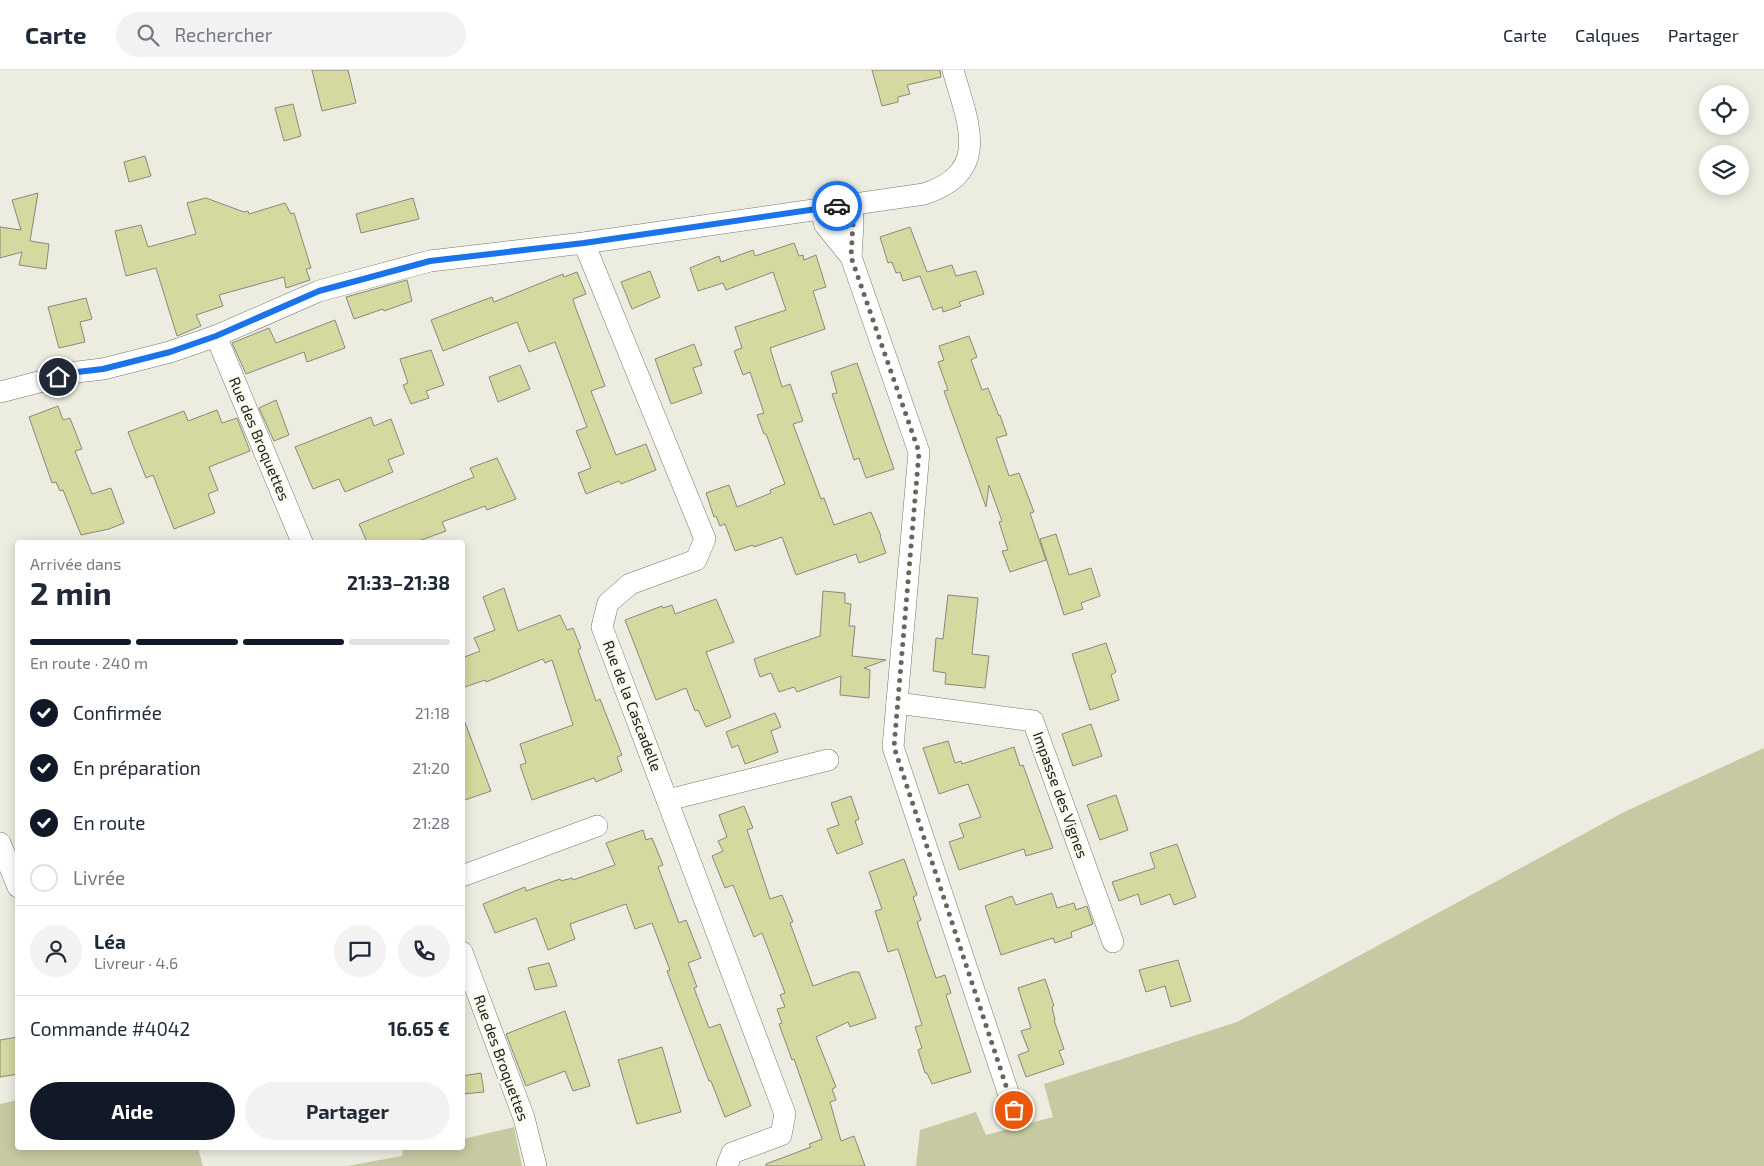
<!DOCTYPE html>
<html lang="fr">
<head>
<meta charset="utf-8">
<style>
	:root { --surface:#fff; --page:#f2f2f3; --text:#1f2937; --muted:#747a83; --line:#e0e1e3; --accent:#111827 }
	body { margin:0; font-family:"Exo 2",sans-serif; background:var(--page); color:var(--text); height:100vh; display:flex; flex-direction:column; font-size:19px; white-space:nowrap }
	* { box-sizing:border-box; margin:0 }
	p { font-size:16px; color:var(--muted) }
	.icon { flex:none; width:28px; height:28px; fill:none; stroke:currentColor; stroke-width:2; stroke-linecap:round; stroke-linejoin:round }
	.map { position:relative; flex:1; overflow:hidden }
	.sheet { position:absolute; left:15px; top:470px; width:450px; height:610px; display:flex; flex-direction:column; background:var(--surface); border-radius:5px; box-shadow:0 2px 12px #0003 }
	.sheet>* { flex:none }
	.tools { position:absolute; left:1699px; top:15px; display:grid; gap:10px }
	.tools a { display:grid; place-items:center; width:50px; height:50px; border-radius:50%; background:var(--surface); box-shadow:0 2px 12px #0003; font-size:25px }
	.pin { position:absolute; display:grid; place-items:center; width:42px; height:42px; color:#fff; margin:-21px; border:2px solid #fff; border-radius:50%; box-shadow:0 1px 5px #0007 }
	.courier { position:absolute; display:grid; place-items:center; width:50px; height:50px; margin:-25px; border:4px solid #1a73e8; border-radius:50%; background:#fff; color:#222; box-shadow:0 1px 6px #0007 }
	.summary em { font-style:normal; font-weight:700 }
	.summary div { display:flex; flex-direction:column-reverse }
	.summary { display:flex; align-items:center; justify-content:space-between; height:85px; padding:0 15px }
	h1 { font-size:32px; font-weight:700; line-height:38px }
	.bar { display:grid; grid-template-columns:repeat(4,1fr); gap:8px 5px; align-content:center; height:60px; padding:0 15px }
	.bar i { height:6px; border-radius:4px; background:var(--line) }
	.bar .selected { background:var(--accent) }
	.bar p { grid-column:span 4 }
	.line { display:flex; align-items:center; gap:12px; padding:0 15px; border-top:1px solid var(--line) }
	.line div { flex:1 }
	.round { display:grid; place-items:center; flex:none; width:52px; height:52px; border-radius:26px; background:var(--page) }
	ol { padding:0 15px; list-style:none }
	li { display:flex; align-items:center; gap:15px; height:55px }
	li p { margin-inline-start:auto }
	li .icon { padding:5px; border-radius:50%; background:var(--accent); color:#fff; stroke-width:4 }
	li:last-child { color:var(--muted) }
	li i { width:28px; height:28px; border:2px solid var(--line); border-radius:50% }
	.cta { display:flex; gap:10px; margin-top:auto; padding:10px 15px }
	.cta a { flex:1; height:58px; border-radius:30px; background:var(--accent); color:#fff; font-size:20px; font-weight:700; line-height:58px; text-align:center }
	.cta a+a { background:var(--page); color:var(--text) }
	header { display:flex; align-items:center; gap:30px; box-sizing:border-box; height:70px; padding:0 25px; background:var(--surface); border-bottom:1px solid var(--line) }
	header strong { font-size:24px }
	nav { display:flex; gap:28px; margin-inline-start:auto; font-size:18px }
	.search { width:350px; height:45px; background:var(--page); display:flex; align-items:center; gap:12px; box-sizing:border-box; padding:0 18px; border-radius:28px; color:var(--muted); font-size:19px }
	.map>svg:first-child { display:block }
	.green { fill:#c6c9a1 }
	.building { fill:#d5d99f; stroke:#88897d }
	.lines { fill:none; stroke-linecap:round; stroke-linejoin:round }
	.street-casing { stroke:#76776b; stroke-width:22 }
	.street { stroke:#fff; stroke-width:21 }
	.done { stroke:#65665e; stroke-width:5; stroke-dasharray:0 9 }
	.route { stroke:#1a73e8; stroke-width:6 }
	.labels { text-anchor:middle; stroke-width:5; stroke-linejoin:round; paint-order:stroke }
	.street-label { font-size:15px; fill:#1d1d18; stroke:#f9fbed }
</style>
</head>
<body>
<header>
<strong>Carte</strong>
<div class="search"><svg class="icon" aria-label="search" viewBox="0 0 24 24"><circle cx="10" cy="10" r="6"/><path d="M15 15l6 6"/></svg>Rechercher</div>
<nav><a>Carte</a><a>Calques</a><a>Partager</a></nav>
</header>
<div class="map">
<svg width="1764" height="1096" viewBox="0 0 1764 1096">
	<rect width="100%" height="100%" fill="#ecede0"/>
	<!-- green -->
	<g class="green">
		<polygon points="1764,678 1764,1096 916,1096 920,1060 976,1042 986,1065 1053,1047 1044,1014 1237,952 1624,742"/>
		<polygon points="17,1030 18,1078 198,1078 203,1096 0,1096 0,1034"/>
		<polygon points="514,1057 522,1096 347,1096 402,1086 403,1078 462,1078 463,1069"/>
	</g>
	<!-- building -->
	<g class="building">
		<polygon points="312,0 348,0 356,33 322,41"/>
		<polygon points="872,0 940,0 941,7 907,15 910,24 898,27 898,32 882,36"/>
		<polygon points="293,34 301,66 284,71 275,38"/>
		<polygon points="145,86 151,106 129,112 124,92"/>
		<polygon points="38,123 30,171 49,174 46,199 19,195 22,182 0,188 0,157 21,160 12,130"/>
		<polygon points="206,128 244,142 248,141 249,144 285,133 291,144 294,143 311,198 306,199 310,210 286,218 284,207 219,225 223,236 196,245 201,256 177,266 156,198 126,206 115,161 141,155 148,177 196,164 187,133"/>
		<polygon points="413,128 419,149 361,163 356,144"/>
		<polygon points="910,157 927,202 952,195 956,206 976,201 984,224 959,232 961,236 943,242 942,237 933,240 920,206 903,211 900,202 896,203 892,192 888,193 880,167"/>
		<polygon points="794,173 799,186 803,185 804,190 816,185 826,217 813,221 825,259 770,278 782,317 790,314 803,351 793,354 821,429 824,428 834,455 871,442 881,466 880,466 886,483 859,493 856,484 796,505 782,467 754,477 753,475 735,481 725,454 720,456 716,446 714,447 706,423 729,415 737,437 771,423 770,420 785,414 766,364 764,364 757,345 764,343 750,302 743,305 734,281 742,278 735,257 786,240 773,202 726,220 723,213 698,221 690,198 719,186 721,192 753,180 755,186"/>
		<polygon points="650,201 660,227 632,239 621,212"/>
		<polygon points="577,202 586,224 573,229 575,236 605,316 591,321 616,385 646,374 656,400 621,414 619,411 586,424 578,403 591,398 576,361 587,357 555,272 529,282 517,252 443,281 431,250 492,227 494,232 563,204 564,207"/>
		<polygon points="407,210 412,231 384,241 383,239 354,249 346,227"/>
		<polygon points="86,228 92,249 80,252 85,272 59,278 48,237"/>
		<polygon points="335,250 345,278 307,292 304,282 246,304 232,273 269,258 276,273"/>
		<polygon points="969,266 977,287 971,290 982,320 988,318 999,346 1000,345 1007,365 996,368 1009,406 1019,403 1034,442 1030,443 1046,490 1010,502 1002,481 1008,480 999,452 1002,451 989,415 986,437 944,321 948,320 938,292 944,290 939,276"/>
		<polygon points="694,274 702,295 693,298 702,323 671,334 655,289"/>
		<polygon points="431,280 444,315 426,321 429,328 411,334 403,315 408,313 400,289"/>
		<polygon points="857,293 894,399 866,408 859,388 854,390 832,324 837,323 831,302"/>
		<polygon points="520,295 530,319 498,332 489,307"/>
		<polygon points="276,330 289,365 274,371 259,338"/>
		<polygon points="58,336 63,350 70,348 82,379 75,381 92,424 111,418 124,453 109,459 81,465 63,420 60,421 56,412 52,413 29,347"/>
		<polygon points="217,340 222,353 237,348 250,381 209,397 218,420 208,424 215,443 174,459 153,405 146,408 128,362 184,341 188,351"/>
		<polygon points="371,347 374,356 391,349 404,384 388,390 393,402 345,422 339,409 313,419 295,377"/>
		<polygon points="497,388 516,429 487,440 485,436 442,452 446,461 416,472 367,472 359,454 474,407 470,398"/>
		<polygon points="1056,464 1069,505 1091,498 1100,526 1081,533 1083,539 1064,545 1040,469"/>
		<polygon points="504,518 518,561 560,545 567,560 573,558 581,578 578,580 596,631 600,629 622,685 617,687 622,701 596,712 594,708 532,730 520,695 526,693 520,674 573,655 552,590 545,593 543,589 486,612 485,610 462,618 462,588 480,581 474,568 495,560 483,527"/>
		<polygon points="823,521 845,523 845,533 851,534 849,556 855,556 852,586 886,590 864,598 870,600 869,628 840,625 841,606 797,622 794,617 779,622 771,603 760,607 754,589 820,566"/>
		<polygon points="948,525 978,528 972,584 989,586 985,618 945,614 946,603 933,601 936,568 943,569"/>
		<polygon points="716,529 734,572 706,582 731,647 706,657 698,640 695,641 686,618 656,630 625,550 662,536 663,538 672,535 675,544"/>
		<polygon points="1106,573 1116,602 1111,605 1119,630 1090,640 1072,584"/>
		<polygon points="775,643 781,657 771,661 778,682 745,694 738,675 732,678 726,662"/>
		<polygon points="464,650 491,721 462,731 462,651"/>
		<polygon points="1091,654 1102,686 1073,696 1062,664"/>
		<polygon points="948,671 955,693 961,691 962,694 1014,677 1020,696 1023,695 1053,778 1026,786 1024,779 959,800 949,772 964,767 959,754 981,747 968,714 939,724 923,678"/>
		<polygon points="1116,725 1128,760 1100,770 1087,735"/>
		<polygon points="851,726 859,749 855,751 863,774 837,784 827,759 839,755 831,733"/>
		<polygon points="744,736 753,758 747,760 770,829 782,825 793,852 790,853 813,916 852,902 859,902 876,948 850,957 848,952 816,967 836,1017 832,1019 836,1030 830,1032 841,1071 854,1066 865,1096 766,1096 766,1094 811,1077 809,1074 822,1069 794,989 792,990 779,954 782,953 777,939 785,937 780,925 785,923 762,863 754,867 733,815 725,818 712,786 723,781 718,771 727,767 719,745"/>
		<polygon points="643,760 646,770 652,768 663,795 658,797 679,853 686,850 701,888 688,893 697,917 694,918 709,958 720,954 751,1036 725,1047 711,1011 709,1011 667,901 670,900 652,853 635,859 626,834 570,854 575,869 548,880 536,848 495,863 483,834 525,817 526,821 560,809 561,811 572,808 573,810 615,795 606,773"/>
		<polygon points="1177,774 1196,827 1174,835 1170,824 1141,835 1138,824 1119,831 1112,812 1155,798 1150,783"/>
		<polygon points="904,789 917,825 913,827 921,850 917,852 936,908 945,905 951,923 946,925 971,1002 932,1014 927,1003 925,1003 918,980 922,978 915,957 922,955 898,879 888,882 875,841 882,839 869,802"/>
		<polygon points="1052,823 1057,838 1074,833 1076,840 1087,836 1093,854 1071,862 1072,867 1055,873 1053,868 1001,885 985,836 1012,826 1016,835"/>
		<polygon points="1178,890 1191,931 1171,937 1165,916 1146,922 1139,900"/>
		<polygon points="549,893 557,916 535,920 528,898"/>
		<polygon points="1045,909 1054,936 1052,937 1055,950 1054,950 1064,979 1059,981 1064,994 1026,1007 1018,985 1029,981 1021,961 1031,958 1018,918"/>
		<polygon points="565,941 590,1016 573,1021 565,1001 526,1016 506,964"/>
		<polygon points="18,967 18,1004 0,1007 0,970"/>
		<polygon points="662,977 681,1042 637,1054 618,990"/>
		<polygon points="481,1003 484,1022 462,1024 462,1006"/>
	</g>
	<g class="lines">
		<defs>
			<g id="street">
				<polyline points="820,138 825,155 851,187 853,154 852,134"/>
				<polyline points="584,173 705,469 696,490 630,514 608,533 602,557 785,1044 781,1065 732,1083 727,1096"/>
				<polyline points="851,187 919,382 893,677 1014,1040"/>
				<polyline points="216,266 302,472"/>
				<path d="M0,322L77,302L103,299L170,282L216,266L319,221L430,191L584,173L924,124C993,102 967,51 953,0"/>
				<polyline points="897,633 1033,651 1113,872"/>
				<polyline points="668,730 828,690"/>
				<polyline points="0,773 18,817"/>
				<polyline points="462,806 597,756"/>
				<polyline points="462,882 524,1048 536,1096"/>
			</g>
		</defs>
		<!-- street casing -->
		<use href="#street" class="street-casing"/>
		<!-- street -->
		<use href="#street" class="street"/>
	</g>
	<g class="lines">
		<!-- done -->
		<polyline class="done" points="837,136 852,134 853,154 851,187 919,382 894,677 1014,1040"/>
		<!-- route -->
		<polyline class="route" points="58,307 77,302 103,299 170,282 216,266 319,221 430,191 584,173 837,136"/>
	</g>
	<g class="labels">
		<!-- street labels -->
		<g class="street-label">
			<text transform="translate(259 369) rotate(67)" y="5">Rue des Broquettes</text>
			<text transform="translate(632 636) rotate(69)" y="5">Rue de la Cascadelle</text>
			<text transform="translate(1060 725) rotate(70)" y="5">Impasse des Vignes</text>
			<text transform="translate(501 988) rotate(70)" y="5">Rue des Broquettes</text>
		</g>
	</g>
</svg>
<div class="tools">
<a><svg class="icon" aria-label="locate" viewBox="0 0 24 24"><circle cx="12" cy="12" r="6"/><path d="M12 2v4M12 18v4M2 12h4M18 12h4"/></svg></a>
<a><svg class="icon" aria-label="layers" viewBox="0 0 24 24"><path d="M12 4l9 5-9 5-9-5zM3 14l9 5 9-5"/></svg></a>
</div>
<div class="pin" style="left:1014px;top:1040px;background:#ea580c"><svg class="icon" aria-label="bag" viewBox="0 0 24 24"><path d="M5 8h14l-1 12H6zM9 8a3 3 0 0 1 6 0"/></svg></div>
<div class="pin" style="left:58px;top:307px;background:#1f2937"><svg class="icon" aria-label="home" viewBox="0 0 24 24"><path d="M3 11l9-7 9 7M6 9v11h12V9"/></svg></div>
<div class="courier" style="left:837px;top:136px"><svg class="icon" aria-label="car" viewBox="0 0 24 24"><path d="M5 17H2v-5l4-1 3-4h7l3 4 3 1v5h-3M9 17h6M6 11h13"/><circle cx="7" cy="17" r="2"/><circle cx="17" cy="17" r="2"/></svg></div>
<section class="sheet">
<div class="summary"><div><h1>2 min</h1><p>Arrivée dans</p></div><em>21:33–21:38</em></div>
<div class="bar"><i class="selected"></i><i class="selected"></i><i class="selected"></i><i></i><p>En route · 240 m</p></div>
<ol>
<li><svg class="icon" aria-label="check" viewBox="0 0 24 24"><path d="M5 12l5 5 9-10"/></svg>Confirmée<p>21:18</p></li>
<li><svg class="icon" aria-label="check" viewBox="0 0 24 24"><path d="M5 12l5 5 9-10"/></svg>En préparation<p>21:20</p></li>
<li><svg class="icon" aria-label="check" viewBox="0 0 24 24"><path d="M5 12l5 5 9-10"/></svg>En route<p>21:28</p></li>
<li><i></i>Livrée</li>
</ol>
<div class="line" style="height:90px"><a class="round"><svg class="icon" aria-label="person" viewBox="0 0 24 24"><circle cx="12" cy="8" r="4"/><path d="M4 21q1-7 8-7t8 7"/></svg></a><div><b>Léa</b><p>Livreur · 4.6</p></div><a class="round"><svg class="icon" aria-label="chat" viewBox="0 0 24 24"><path d="M4 5h16v11H9l-5 4z"/></svg></a><a class="round"><svg class="icon" aria-label="phone" viewBox="0 0 24 24"><path d="M5 4h4l2 5-3 2q2 4 5 5l2-3 5 2v4C11 20 4 13 5 4z"/></svg></a></div>
<div class="line" style="height:65px"><div>Commande #4042</div><b>16.65 €</b></div>
<div class="cta"><a>Aide</a><a>Partager</a></div>
</section>
</div>
</body>
</html>
